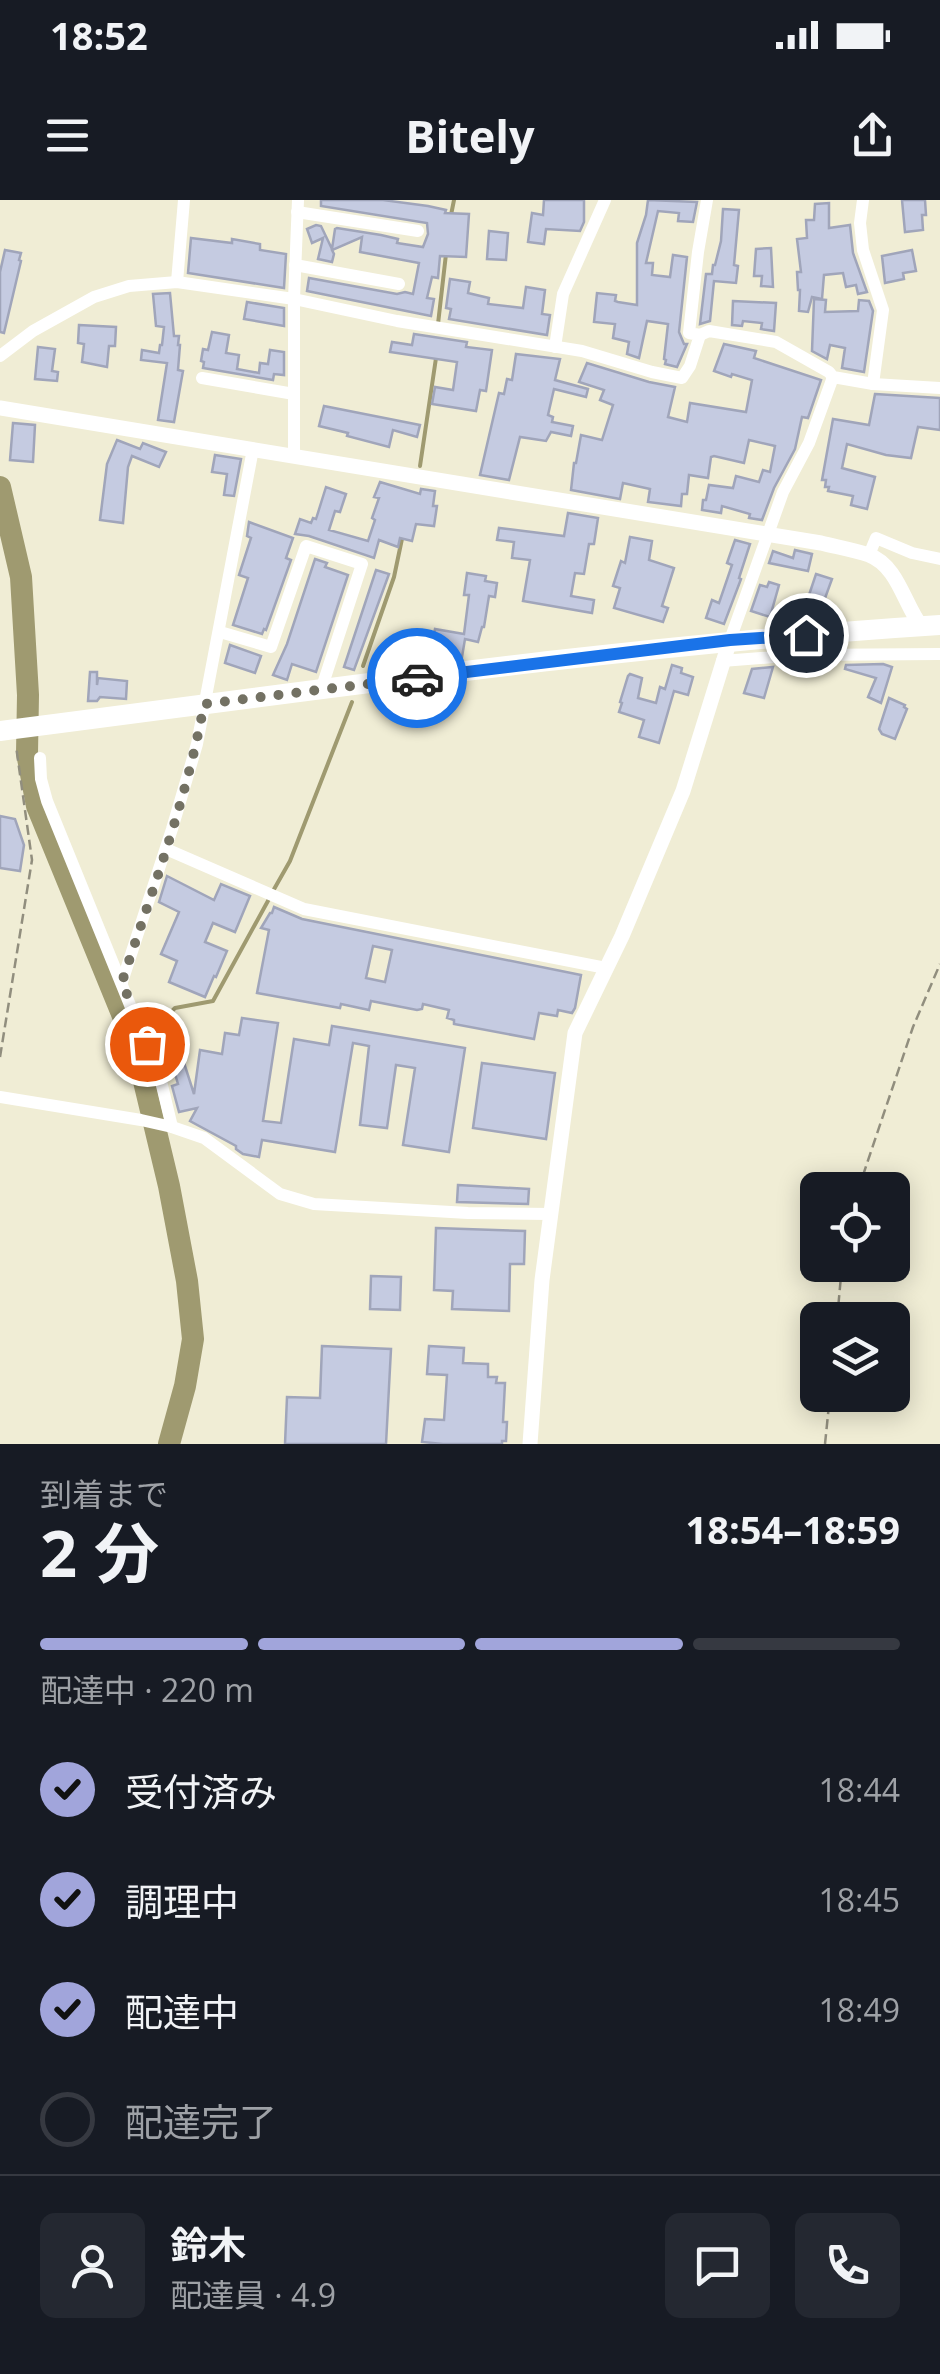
<!DOCTYPE html>
<html lang="ja">
<head>
<meta charset="utf-8">
<style>
	:root { --surface:#171b24; --page:#242831; --text:#f1f3f6; --muted:#9ea1a6; --line:#363941; --accent:#a1a5db }
	body { margin:0; font-family:"Open Sans","Noto Sans JP",sans-serif; background:var(--page); color:var(--text); height:100vh; display:flex; flex-direction:column; font-size:38px; white-space:nowrap }
	* { box-sizing:border-box; margin:0 }
	p { font-size:32px; color:var(--muted) }
	.icon { flex:none; width:55px; height:55px; fill:none; stroke:currentColor; stroke-width:2; stroke-linecap:round; stroke-linejoin:round }
	.map { position:relative; height:1244px; overflow:hidden }
	.drawer { display:flex; flex-direction:column; background:var(--surface); flex:1 }
	.drawer>* { flex:none }
	.buttons { position:absolute; left:800px; top:972px; display:grid; gap:20px }
	.buttons a { display:grid; place-items:center; width:110px; height:110px; border-radius:15px; background:var(--surface); box-shadow:0 5px 25px #0003; font-size:50px }
	.pin { position:absolute; display:grid; place-items:center; width:85px; height:85px; color:#fff; margin:-42px; border:5px solid #fff; border-radius:50%; box-shadow:0 2px 10px #0007 }
	.courier { position:absolute; display:grid; place-items:center; width:100px; height:100px; margin:-50px; border:8px solid #1a73e8; border-radius:50%; background:#fff; color:#222; box-shadow:0 2px 12px #0007 }
	.overview em { font-style:normal; font-weight:700 }
	.overview div { display:flex; flex-direction:column-reverse }
	.overview { display:flex; align-items:center; justify-content:space-between; height:170px; padding:0 40px }
	h1 { font-size:65px; font-weight:700; line-height:75px }
	.bar { display:grid; grid-template-columns:repeat(4,1fr); gap:15px 10px; align-content:center; height:120px; padding:0 40px }
	.bar i { height:12px; border-radius:8px; background:var(--line) }
	.bar .current { background:var(--accent) }
	.bar p { grid-column:span 4 }
	.line { display:flex; align-items:center; gap:25px; padding:0 40px; border-top:2px solid var(--line) }
	.line div { flex:1 }
	.round { display:grid; place-items:center; flex:none; width:105px; height:105px; border-radius:15px; background:var(--page) }
	ol { padding:0 40px; list-style:none }
	li { display:flex; align-items:center; gap:30px; height:110px }
	li p { margin-inline-start:auto }
	li .icon { padding:10px; border-radius:50%; background:var(--accent); color:#111; stroke-width:4 }
	li:last-child { color:var(--muted) }
	li i { width:55px; height:55px; border:5px solid var(--line); border-radius:50% }
	.status { display:flex; justify-content:space-between; align-items:center; height:70px; padding:0 50px; background:var(--surface); direction:ltr }
	.status svg { height:28px; fill:currentColor }
	header { display:flex; justify-content:space-between; align-items:center; height:130px; padding:0 40px; background:var(--surface); font-size:45px; font-weight:700 }
	.map>svg:first-child { display:block }
	.lines { fill:none; stroke-linecap:round; stroke-linejoin:round }
	.stream { stroke:#9f9a70; stroke-width:4 }
	.river { stroke:#9f9a70; stroke-width:22 }
	.building { fill:#c5cbe1; stroke:#a0a5ba; stroke-width:2.5; fill-rule:evenodd }
	.path { stroke:#918e7e; stroke-width:2.5; stroke-dasharray:10 5; stroke-linecap:butt }
	.minor { stroke:#fff; stroke-width:12 }
	.tertiary { stroke:#fff; stroke-width:15 }
	.primary { stroke:#fff; stroke-width:20 }
	.done { stroke:#737163; stroke-width:10; stroke-dasharray:0 18 }
	.route { stroke:#1a73e8; stroke-width:12 }
</style>
</head>
<body>
<div class="status"><b>18:52</b><svg viewBox="0 0 49 12"><path d="M0 12V9h3v3zM5 12V6h3v6zM10 12V3h3v9zM15 12V0h3v12zM26 1h20v11H26zM47 4h2v5h-2z"/></svg></div>
<header><svg class="icon" aria-label="menu" viewBox="0 0 24 24"><path d="M4 6h16M4 12h16M4 18h16"/></svg>Bitely<svg class="icon" aria-label="share" viewBox="0 0 24 24"><path d="M12 15V3M7 8l5-5 5 5M5 13v7h14v-7"/></svg></header>
<div class="map">
<svg width="940" height="1244" viewBox="0 0 940 1244">
	<rect width="100%" height="100%" fill="#f0edd5"/>
	<g class="lines">
		<!-- stream -->
		<g class="stream">
			<polyline points="451,15 454,0"/>
			<polyline points="438,124 446,54"/>
			<polyline points="420,266 436,158"/>
			<polyline points="363,466 394,377 403,334"/>
			<polyline points="273,691 290,661 352,502"/>
			<polyline points="136,848 175,808 213,801 269,699"/>
		</g>
		<!-- river -->
		<polyline class="river" points="0,287 21,377 28,495 27,553 37,606 136,848 169,986 187,1081 193,1139 185,1186 169,1244"/>
	</g>
	<!-- building -->
	<g class="building">
		<polygon points="321,0 383,0 428,6 446,10 445,13 469,14 466,57 440,56 438,78 432,77 427,98 434,99 431,116 307,91 309,78 397,94 405,92 413,94 419,63 360,52 362,37 332,50 334,54 332,62 318,59 323,38 312,43 307,29 316,25 321,26 332,49 335,29 337,28 381,35 398,39 397,43 423,47 428,34 427,23 321,6"/>
		<polygon points="544,0 584,0 584,22 580,31 546,29 544,44 528,42 532,13 543,15"/>
		<polygon points="648,0 697,2 693,22 678,21 679,13 658,11 646,63 653,63 652,75 670,77 673,55 687,57 679,132 684,144 687,144 677,167 665,164 666,160 664,159 668,124 647,121 639,158 627,154 629,142 613,138 615,124 594,122 597,93 616,95 615,101 618,102 637,105 637,43 646,15"/>
		<polygon points="902,0 925,0 926,15 922,15 923,30 905,32"/>
		<polygon points="829,3 829,28 850,25 853,53 867,92 858,94 856,85 846,87 843,73 824,75 822,99 812,97 808,112 799,111 800,90 798,90 797,72 801,72 797,39 807,38 806,20 814,20 815,4"/>
		<polygon points="723,9 739,10 734,65 738,66 736,83 714,81 710,121 700,124 706,74 712,74 713,65 715,65 721,41"/>
		<polygon points="489,31 508,33 506,60 487,59"/>
		<polygon points="191,38 232,43 232,39 260,44 260,50 286,54 284,88 188,73"/>
		<polygon points="771,48 773,87 761,86 762,76 754,76 756,49"/>
		<polygon points="5,50 21,53 19,60 21,61 4,133 0,132 0,72"/>
		<polygon points="912,50 916,71 903,73 904,79 885,83 882,56"/>
		<polygon points="450,79 470,82 468,93 489,98 488,104 523,108 526,87 545,90 542,114 550,115 547,135 449,119 451,109 446,108"/>
		<polygon points="170,93 174,136 179,136 178,145 180,145 178,170 183,171 174,222 158,220 167,163 141,160 142,150 159,153 160,145 162,145 164,127 156,126 153,94"/>
		<polygon points="814,99 826,100 825,112 858,111 859,100 869,101 873,111 864,172 842,168 845,148 830,145 827,159 812,151"/>
		<polygon points="733,101 776,103 774,131 761,129 762,123 743,121 742,126 732,125"/>
		<polygon points="247,102 284,108 284,126 244,119"/>
		<polygon points="79,125 116,127 115,146 109,146 107,167 82,162 84,144 78,143"/>
		<polygon points="212,132 229,135 226,153 239,155 237,169 259,173 260,163 268,164 270,150 284,152 284,175 274,174 273,180 203,168 204,162 201,161 203,149 208,150"/>
		<polygon points="414,134 467,142 466,147 492,150 486,191 480,190 476,211 432,204 435,187 453,190 457,162 390,152 392,142 412,145"/>
		<polygon points="724,144 756,151 754,158 821,180 808,218 802,217 795,249 774,288 762,320 749,318 750,314 722,306 721,313 702,310 703,300 706,300 709,285 733,288 736,276 759,282 763,270 770,272 775,246 749,240 744,263 714,256 711,257 708,278 689,275 687,294 682,294 681,306 648,302 650,289 623,283 620,299 571,290 574,263 576,263 581,235 602,240 613,205 600,200 604,190 579,182 587,163 649,182 675,187 668,217 687,222 690,203 746,212 752,180 732,174 731,177 714,171"/>
		<polygon points="38,147 55,149 52,171 58,172 57,181 35,179"/>
		<polygon points="516,154 560,159 555,180 588,189 586,197 554,189 548,215 553,217 552,222 573,226 571,236 551,232 546,241 520,237 509,280 480,275 499,193 504,194 507,179 512,180"/>
		<polygon points="875,194 940,198 940,230 918,227 911,258 886,255 847,244 842,268 875,277 867,309 851,305 853,296 828,291 829,287 825,287 826,280 822,280 833,219 869,225"/>
		<polygon points="324,206 420,225 417,237 393,230 389,247 347,236 348,233 319,226"/>
		<polygon points="13,223 35,225 33,262 10,260"/>
		<polygon points="117,240 140,249 143,243 166,252 159,267 132,256 128,267 123,323 100,320 107,264"/>
		<polygon points="215,255 241,259 234,296 224,295 227,274 212,272"/>
		<polygon points="380,282 420,294 421,289 435,291 433,306 437,306 434,326 416,324 412,341 400,338 398,347 379,340 374,358 309,336 295,334 300,319 311,323 313,318 316,319 326,287 346,294 340,312 335,311 329,330 368,341 375,320 372,318 379,298 374,297"/>
		<polygon points="568,313 598,318 594,344 589,344 584,374 575,373 571,396 594,400 592,413 523,401 530,360 512,358 514,342 497,340 499,328 564,336"/>
		<polygon points="249,322 293,338 286,358 291,360 266,430 264,429 262,434 233,425 248,378 239,375 251,338 247,336"/>
		<polygon points="630,337 652,341 649,360 674,368 662,406 668,408 663,422 614,408 620,388 613,386 621,361 625,363"/>
		<polygon points="735,340 750,344 739,378 741,379 724,424 706,418 712,400 719,403 732,365 727,363"/>
		<polygon points="795,350 812,354 808,371 769,363 773,351 793,358"/>
		<polygon points="315,359 327,363 325,367 348,375 316,472 292,464 287,480 273,475 287,444"/>
		<polygon points="376,370 389,374 354,470 344,467"/>
		<polygon points="467,373 486,376 485,381 497,383 495,397 489,396 484,427 482,427 478,442 465,439 462,457 431,451 435,429 464,434 469,395 464,395"/>
		<polygon points="816,374 832,379 820,412 806,404"/>
		<polygon points="769,382 779,385 770,417 751,411 760,385 767,387"/>
		<polygon points="230,445 261,456 255,473 225,463"/>
		<polygon points="883,464 892,467 881,503 868,497 876,478 845,469 846,465"/>
		<polygon points="672,465 682,468 681,473 693,477 688,495 674,491 659,543 639,537 644,520 619,512 622,503 620,502 628,476 630,474 642,478 638,498 656,503 660,487 665,489"/>
		<polygon points="773,467 764,498 744,493 752,469"/>
		<polygon points="90,472 97,472 97,485 98,478 127,481 126,499 100,497 97,501 88,501"/>
		<polygon points="889,498 905,505 904,507 907,509 895,539 882,534 879,529"/>
		<polygon points="0,616 15,619 24,645 20,671 0,668"/>
		<polygon points="167,676 214,700 221,684 250,696 235,732 213,723 205,742 227,751 216,777 214,776 205,797 169,782 177,761 161,754 179,712 159,702"/>
		<path d="M274,707L302,719L581,775L575,808L572,813L558,810L557,816L539,813L534,839L454,824V820L447,818L449,810L423,804L422,809L417,810L371,801L369,810L341,804L340,808L257,793L269,730L261,728L270,713H272ZM373,746L392,750L385,782L366,778Z"/>
		<polygon points="242,818 278,823 263,921 281,923 294,839 329,845 332,826 465,848 449,952 403,945 415,868 396,865 387,928 360,925 369,846 353,843 335,952 262,940 259,957 243,954 236,949 236,946 190,921 197,908 179,912 172,886 178,884 167,847 178,844 194,894 200,850 222,854 225,833 239,835"/>
		<polygon points="482,863 555,873 546,939 473,928"/>
		<polygon points="458,985 529,989 528,1004 457,1002"/>
		<polygon points="436,1028 525,1031 524,1064 510,1064 509,1111 452,1109 453,1091 434,1090"/>
		<polygon points="371,1076 401,1077 400,1110 370,1109"/>
		<polygon points="322,1146 391,1149 386,1244 285,1244 287,1197 320,1198"/>
		<polygon points="429,1146 464,1148 463,1163 488,1164 488,1177 497,1177 496,1183 505,1183 503,1222 507,1222 506,1241 502,1241 502,1244 443,1244 422,1242 425,1219 444,1220 447,1175 427,1174"/>
	</g>
	<g class="lines">
		<!-- path -->
		<g class="path">
			<polyline points="0,857 32,660 16,546"/>
			<polyline points="858,990 913,827 940,764"/>
			<polyline points="837,1120 842,1065"/>
			<polyline points="825,1244 830,1195"/>
		</g>
		<!-- minor -->
		<g class="minor">
			<polyline points="863,0 860,23 863,50 883,110 873,184"/>
			<polyline points="297,12 418,31"/>
			<polyline points="295,65 399,84"/>
			<polyline points="177,82 184,0"/>
			<polyline points="700,135 709,131 776,142 829,172 833,177 873,184 940,188"/>
			<polyline points="555,147 563,94 605,0"/>
			<polyline points="0,156 33,131 94,97 129,86 177,82 294,99 397,121 582,151 652,172 682,178 690,166 700,135 689,133 698,52 707,0"/>
			<polyline points="202,178 294,194"/>
			<polyline points="294,255 294,99 298,0"/>
			<polyline points="869,355 876,338 912,353 940,359"/>
			<polyline points="220,432 271,447 306,346 362,364 321,490"/>
			<polyline points="730,440 783,292 809,243 833,177"/>
			<polyline points="722,461 801,455 940,454"/>
			<polyline points="40,558 41,579 47,601 141,832 148,845 153,848 172,927"/>
			<polyline points="166,649 304,709 606,768"/>
			<polyline points="122,782 172,629 197,544 253,249"/>
			<polyline points="0,897 141,920 172,927 204,938 280,994 314,1004 468,1013 550,1014"/>
		</g>
		<!-- tertiary -->
		<g class="tertiary">
			<path d="M0,208L821,343C837,347 854,350 869,355C898,366 904,404 921,426"/>
			<polyline points="530,1244 542,1080 575,833 622,736 683,591 730,440"/>
		</g>
		<!-- primary -->
		<path class="primary" d="M0,531C313,491 625,445 940,425"/>
	</g>
	<g class="lines">
		<!-- done -->
		<path class="done" d="M147,844L122,782C152,691 187,599 204,504L417,478"/>
		<!-- route -->
		<polyline class="route" points="417,478 730,440 806,435"/>
	</g>
</svg>
<div class="buttons">
<a><svg class="icon" aria-label="locate" viewBox="0 0 24 24"><circle cx="12" cy="12" r="6"/><path d="M12 2v4M12 18v4M2 12h4M18 12h4"/></svg></a>
<a><svg class="icon" aria-label="layers" viewBox="0 0 24 24"><path d="M12 4l9 5-9 5-9-5zM3 14l9 5 9-5"/></svg></a>
</div>
<div class="pin" style="left:147px;top:844px;background:#ea580c"><svg class="icon" aria-label="bag" viewBox="0 0 24 24"><path d="M5 8h14l-1 12H6zM9 8a3 3 0 0 1 6 0"/></svg></div>
<div class="pin" style="left:806px;top:435px;background:#1f2937"><svg class="icon" aria-label="home" viewBox="0 0 24 24"><path d="M3 11l9-7 9 7M6 9v11h12V9"/></svg></div>
<div class="courier" style="left:417px;top:478px"><svg class="icon" aria-label="car" viewBox="0 0 24 24"><path d="M5 17H2v-5l4-1 3-4h7l3 4 3 1v5h-3M9 17h6M6 11h13"/><circle cx="7" cy="17" r="2"/><circle cx="17" cy="17" r="2"/></svg></div>
</div>
<section class="drawer">
<div class="overview"><div><h1>2 分</h1><p>到着まで</p></div><em>18:54–18:59</em></div>
<div class="bar"><i class="current"></i><i class="current"></i><i class="current"></i><i></i><p>配達中 · 220 m</p></div>
<ol>
<li><svg class="icon" aria-label="check" viewBox="0 0 24 24"><path d="M5 12l5 5 9-10"/></svg>受付済み<p>18:44</p></li>
<li><svg class="icon" aria-label="check" viewBox="0 0 24 24"><path d="M5 12l5 5 9-10"/></svg>調理中<p>18:45</p></li>
<li><svg class="icon" aria-label="check" viewBox="0 0 24 24"><path d="M5 12l5 5 9-10"/></svg>配達中<p>18:49</p></li>
<li><i></i>配達完了</li>
</ol>
<div class="line" style="height:180px"><a class="round"><svg class="icon" aria-label="person" viewBox="0 0 24 24"><circle cx="12" cy="8" r="4"/><path d="M4 21q1-7 8-7t8 7"/></svg></a><div><b>鈴木</b><p>配達員 · 4.9</p></div><a class="round"><svg class="icon" aria-label="chat" viewBox="0 0 24 24"><path d="M4 5h16v11H9l-5 4z"/></svg></a><a class="round"><svg class="icon" aria-label="phone" viewBox="0 0 24 24"><path d="M5 4h4l2 5-3 2q2 4 5 5l2-3 5 2v4C11 20 4 13 5 4z"/></svg></a></div>
</section>
</body>
</html>
